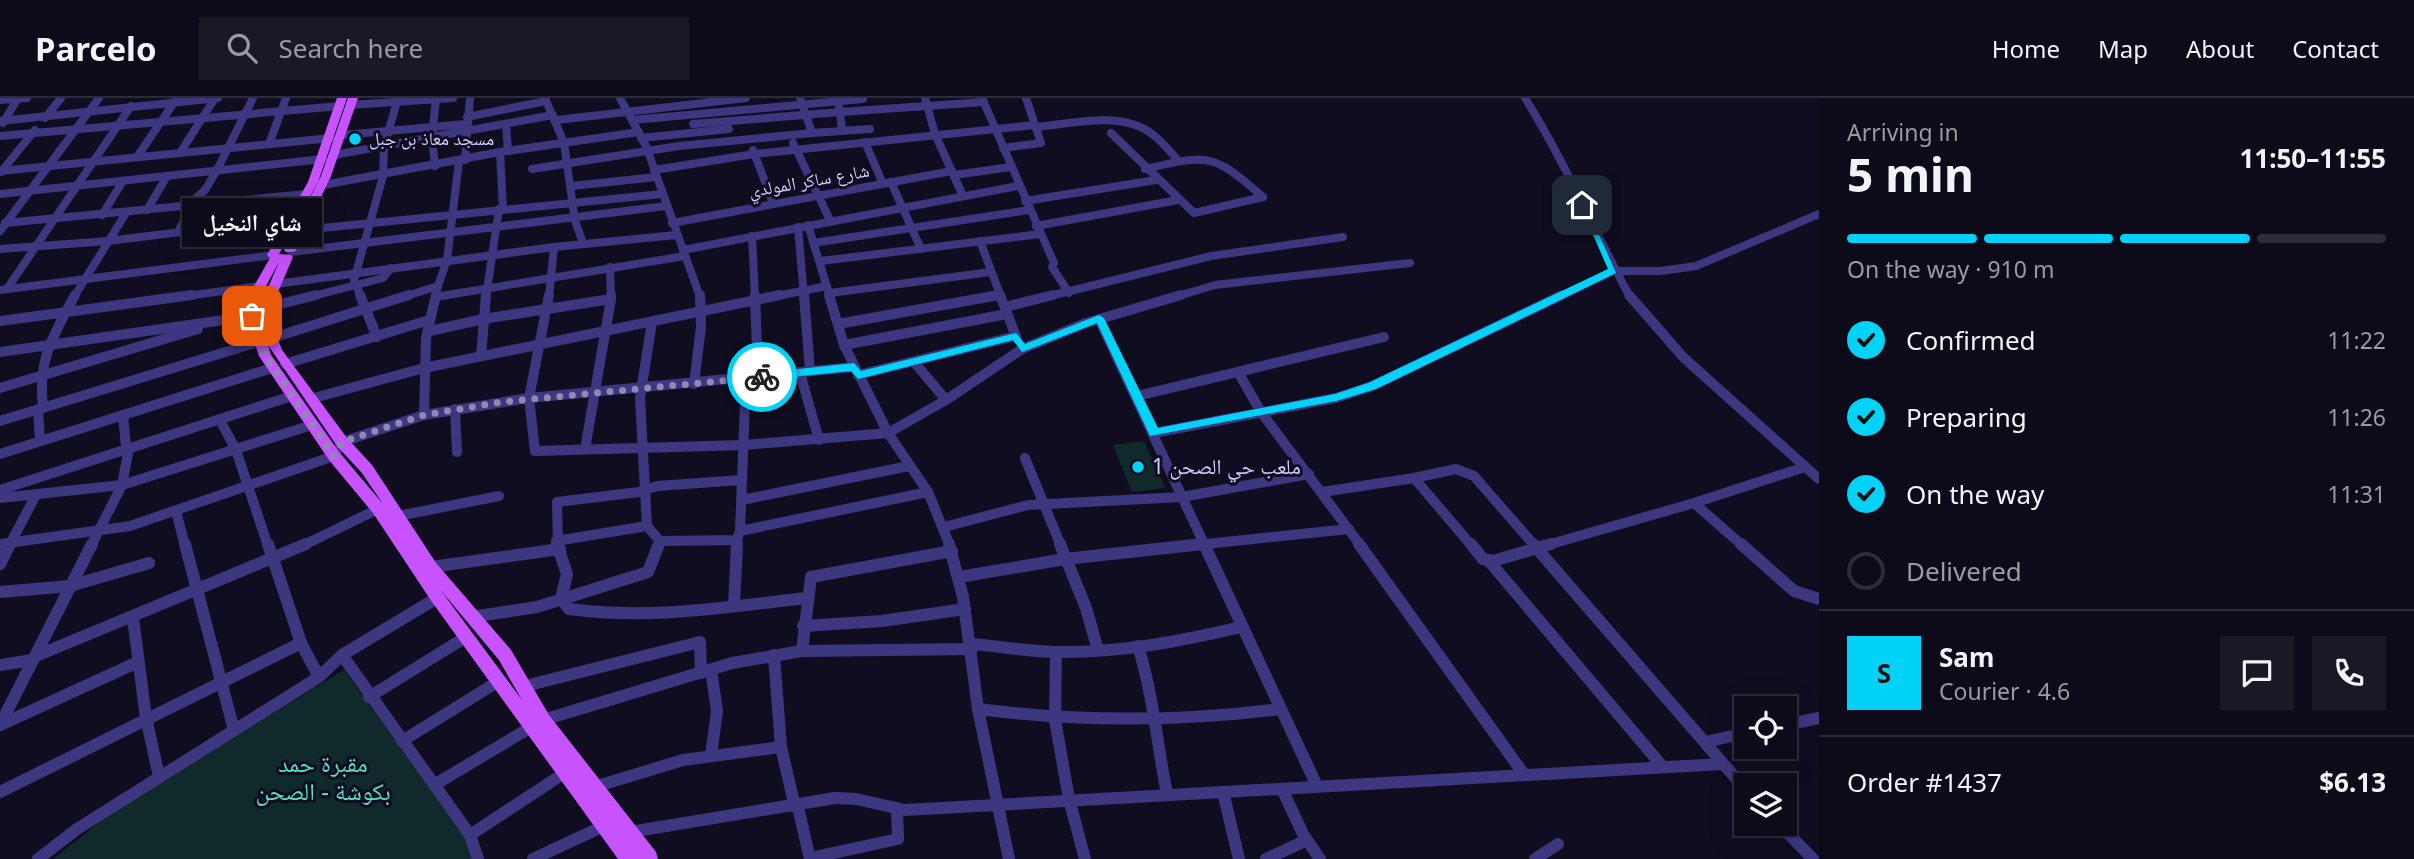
<!DOCTYPE html>
<html lang="en">
<head>
<meta charset="utf-8">
<style>
	:root { --surface:#0d0a19; --page:#1b1826; --text:#f1f3f6; --muted:#9a9aa2; --line:#2d2b38; --accent:#00d3f7 }
	body { margin:0; font-family:"Noto Sans","Noto Naskh Arabic",sans-serif; background:var(--page); color:var(--text); height:100vh; display:flex; flex-direction:column; font-size:26px; white-space:nowrap }
	* { box-sizing:border-box; margin:0 }
	p { font-size:23px; color:var(--muted) }
	.icon { flex:none; width:38px; height:38px; fill:none; stroke:currentColor; stroke-width:2; stroke-linecap:round; stroke-linejoin:round }
	.map { position:relative; flex:1; overflow:hidden }
	.drawer { display:flex; flex-direction:column; background:var(--surface); width:595px }
	.drawer>* { flex:none }
	.tools { position:absolute; left:1734px; top:598px; display:grid; gap:14px }
	.tools a { display:grid; place-items:center; width:63px; height:63px; border-radius:0px; background:var(--surface); box-shadow:0 7px 28px #0002,0 0 0 2px var(--line); font-size:35px }
	.pin { position:absolute; display:grid; place-items:center; width:60px; height:60px; color:#fff; margin:-30px; border-radius:14px; box-shadow:0 4px 10px #0006 }
	.courier { position:absolute; display:grid; place-items:center; width:70px; height:70px; margin:-35px; border:5px solid #00d3f7; border-radius:50%; background:#fff; color:#222; box-shadow:0 2px 9px #0007 }
	.bubble { position:absolute; height:49px; border-radius:0px; background:var(--surface); box-shadow:0 7px 28px #0002,0 0 0 2px var(--line); font-size:23px; font-weight:700; line-height:49px; text-align:center }
	.overview em { font-style:normal; font-weight:700 }
	.overview div { display:flex; flex-direction:column-reverse }
	.overview { display:flex; align-items:center; justify-content:space-between; height:119px; padding:0 28px }
	h1 { font-size:46px; font-weight:700; line-height:52px }
	.bar { display:grid; grid-template-columns:repeat(4,1fr); gap:10px 7px; align-content:center; height:84px; padding:0 28px }
	.bar i { height:9px; border-radius:5px; background:var(--line) }
	.bar .on { background:var(--accent) }
	.bar p { grid-column:span 4 }
	.line { display:flex; align-items:center; gap:18px; padding:0 28px; border-top:2px solid var(--line) }
	.line div { flex:1 }
	.round { display:grid; place-items:center; flex:none; width:74px; height:74px; border-radius:0px; background:var(--page) }
	ol { padding:0 28px; list-style:none }
	li { display:flex; align-items:center; gap:21px; height:77px }
	li p { margin-inline-start:auto }
	li .icon { padding:7px; border-radius:50%; background:var(--accent); color:#111; stroke-width:4 }
	li:last-child { color:var(--muted) }
	li i { width:38px; height:38px; border:4px solid var(--line); border-radius:50% }
	header { display:flex; align-items:center; gap:42px; box-sizing:border-box; height:98px; padding:0 35px; background:var(--surface); border-bottom:2px solid var(--line) }
	header strong { font-size:33px }
	nav { display:flex; gap:38px; margin-inline-start:auto; font-size:24px }
	.search { width:490px; height:63px; background:var(--page); display:flex; align-items:center; gap:18px; box-sizing:border-box; padding:0 24px; border-radius:0px; color:var(--muted); font-size:26px }
	main { display:flex; flex:1; min-height:0 }
	.map>svg:first-child { display:block }
	.green { fill:#102a2b }
	.lines { fill:none; stroke-linecap:round; stroke-linejoin:round }
	.minor-far2 { stroke:#3d3780; stroke-width:8 }
	.minor-far1 { stroke:#3d3780; stroke-width:10 }
	.minor { stroke:#3d3780; stroke-width:12 }
	.major { fill:#c753ff; fill-rule:evenodd }
	.route { fill:#00d3f7 }
	.done { stroke:#9089b1; stroke-width:7; stroke-dasharray:0 12.6 }
	.poi-dot { fill:#00d3f7; stroke:#110d21; stroke-width:2.5 }
	.labels { text-anchor:middle; stroke-width:6; stroke-linejoin:round; paint-order:stroke }
	.far-poi-label { font-size:18px; fill:#d5ccff; stroke:#110d21; text-anchor:start }
	.far-street-label { font-size:18px; fill:#d5ccff; stroke:#110d21 }
	.poi-label { font-size:21px; fill:#d5ccff; stroke:#110d21; text-anchor:start }
	.near-park-label { font-size:24px; fill:#57e0c4; stroke:#110d21 }
</style>
</head>
<body>
<header>
<strong>Parcelo</strong>
<div class="search"><svg class="icon" aria-label="search" viewBox="0 0 24 24"><circle cx="10" cy="10" r="6"/><path d="M15 15l6 6"/></svg>Search here</div>
<nav><a>Home</a><a>Map</a><a>About</a><a>Contact</a></nav>
</header>
<main>
<div class="map">
<svg width="1819" height="761" viewBox="0 0 1819 761">
	<rect width="100%" height="100%" fill="#110d21"/>
	<!-- green -->
	<g class="green">
		<polygon points="1144,343 1165,390 1132,394 1113,347"/>
		<polygon points="344,572 465,739 473,761 53,761 115,712"/>
	</g>
	<g class="lines">
		<!-- minor-far2 -->
		<g class="minor-far2">
			<polyline points="545,0 564,45 575,123 583,145"/>
			<polyline points="620,0 646,48 700,199"/>
			<polyline points="925,0 935,36 963,98"/>
			<polyline points="982,0 1054,165 1052,169 1069,195"/>
			<path d="M1525,0C1565,64 1594,133 1630,199"/>
			<polyline points="0,2 27,0"/>
			<polyline points="350,7 453,0"/>
			<polyline points="467,19 546,3"/>
			<polyline points="45,20 61,0"/>
			<polyline points="557,22 746,0"/>
			<polyline points="633,22 863,1"/>
			<polyline points="0,23 218,0"/>
			<polyline points="3,25 18,0"/>
			<polyline points="506,26 508,53"/>
			<polyline points="693,26 840,14 839,9"/>
			<path d="M1035,29C1071,26 1121,12 1152,36C1162,43 1170,54 1179,63"/>
			<polyline points="842,33 840,14 984,4"/>
			<polyline points="812,35 870,31"/>
			<polyline points="1111,35 1194,115 1263,99"/>
			<polyline points="343,37 466,26"/>
			<polyline points="0,38 340,8"/>
			<polyline points="641,40 729,31"/>
			<polyline points="865,44 883,86"/>
			<polyline points="793,45 830,122"/>
			<polyline points="269,46 286,0"/>
			<polyline points="1003,50 1041,45 1026,0"/>
			<polyline points="753,52 773,105"/>
			<polyline points="500,54 503,111"/>
			<polyline points="180,55 215,0"/>
			<polyline points="334,57 553,17"/>
			<polyline points="137,59 177,0"/>
			<polyline points="465,62 470,0"/>
			<polyline points="435,68 432,41 436,0"/>
			<polyline points="532,71 679,48 812,35 800,0"/>
			<path d="M1145,71C1209,56 1213,55 1263,99"/>
			<polyline points="654,72 754,56 1034,27"/>
			<polyline points="0,73 331,40"/>
			<polyline points="1,74 35,32"/>
			<polyline points="954,77 1011,69"/>
			<polyline points="891,84 921,151"/>
			<polyline points="323,87 500,54 639,34"/>
			<polyline points="572,88 656,79"/>
			<polyline points="0,96 323,61"/>
			<polyline points="1025,103 1156,82"/>
			<polyline points="147,112 167,78"/>
			<polyline points="102,117 123,83"/>
			<polyline points="5,125 307,96"/>
			<polyline points="672,125 952,73"/>
			<polyline points="808,127 830,199"/>
			<polyline points="1036,128 1178,102"/>
			<polyline points="798,129 804,199"/>
			<polyline points="302,132 662,96"/>
			<polyline points="0,133 99,0"/>
			<polyline points="178,134 195,101 205,92 217,72 253,0"/>
			<polyline points="752,138 755,199"/>
			<polyline points="980,143 1001,199"/>
			<polyline points="813,145 1029,112"/>
			<polyline points="0,151 108,143 295,120"/>
			<polyline points="683,152 1018,88"/>
			<polyline points="291,154 666,108"/>
			<polyline points="821,163 1040,136"/>
			<polyline points="610,169 611,199"/>
			<polyline points="276,186 554,149 676,137"/>
			<polyline points="438,188 447,162 459,63"/>
			<polyline points="7,191 131,8"/>
			<polyline points="0,192 273,157"/>
			<polyline points="830,195 991,174"/>
			<polyline points="74,199 126,115"/>
			<polyline points="179,199 260,188"/>
			<polyline points="309,199 383,180 391,170"/>
			<polyline points="361,199 354,182 383,78 384,49 398,0"/>
			<polyline points="403,199 438,188 436,197"/>
			<polyline points="435,199 685,158"/>
			<polyline points="486,199 499,111"/>
			<polyline points="549,199 554,149"/>
			<polyline points="772,199 827,188"/>
			<polyline points="989,199 1000,197"/>
			<polyline points="1046,199 1211,158 1343,139"/>
			<polyline points="1175,199 1215,187 1410,165"/>
			<polyline points="1559,199 1613,173 1661,173 1696,168 1819,116"/>
		</g>
		<!-- minor-far1 -->
		<g class="minor-far1">
			<polyline points="360,197 377,239"/>
			<polyline points="549,197 529,300 535,353 744,347 888,335 946,302 1022,251 1086,225 1181,197"/>
			<polyline points="611,197 611,201"/>
			<polyline points="755,197 758,279"/>
			<polyline points="804,197 810,273"/>
			<polyline points="829,197 844,247 888,335 928,394 950,448"/>
			<polyline points="1000,197 1017,241"/>
			<polyline points="1629,197 1683,259 1819,381"/>
			<polyline points="1005,209 1053,197"/>
			<polyline points="265,210 316,197"/>
			<polyline points="1099,221 1205,448"/>
			<polyline points="0,223 192,197"/>
			<polyline points="838,226 999,197"/>
			<polyline points="430,233 483,221 611,201 585,351"/>
			<polyline points="272,240 409,197"/>
			<polyline points="844,247 1007,216"/>
			<polyline points="0,254 252,218"/>
			<polyline points="481,258 486,197"/>
			<polyline points="914,264 946,302"/>
			<polyline points="285,266 429,222"/>
			<polyline points="1238,274 1261,314 1361,448"/>
			<polyline points="800,275 819,342"/>
			<polyline points="858,277 1016,238"/>
			<polyline points="694,286 701,229 700,197"/>
			<polyline points="0,290 198,231"/>
			<polyline points="1137,298 1384,239"/>
			<polyline points="310,301 424,270 780,197"/>
			<path d="M43,310C37,262 53,238 75,197"/>
			<polyline points="455,311 457,354"/>
			<polyline points="38,312 40,343"/>
			<polyline points="424,317 426,240 436,197"/>
			<polyline points="220,322 236,352 268,448"/>
			<polyline points="0,323 258,244"/>
			<polyline points="1154,335 1336,300 1372,288 1562,197"/>
			<polyline points="0,356 272,270"/>
			<polyline points="1025,360 1061,448"/>
			<polyline points="1414,380 1456,371 1474,378 1535,448"/>
			<polyline points="0,392 292,298"/>
			<polyline points="1322,394 1414,380 1472,448"/>
			<polyline points="0,400 122,387 312,327"/>
			<polyline points="742,402 909,368"/>
			<polyline points="176,413 185,448"/>
			<polyline points="398,418 499,398"/>
			<polyline points="647,428 660,443 737,442 740,433 928,394"/>
			<polyline points="944,429 1028,407 1182,399 1309,376"/>
			<polyline points="740,433 746,280"/>
			<polyline points="556,443 647,428 640,300 652,224"/>
			<polyline points="0,446 130,428 334,358 342,344 424,317 529,300 854,269"/>
			<polyline points="9,448 36,397"/>
			<polyline points="91,448 122,387 129,350 126,348 123,317"/>
			<polyline points="302,448 378,411"/>
			<polyline points="558,448 557,404 639,394 657,388 741,382"/>
			<polyline points="658,448 660,443"/>
			<polyline points="737,448 737,442"/>
			<polyline points="1187,448 1349,431"/>
			<polyline points="1544,448 1694,405"/>
			<polyline points="1743,448 1694,405 1805,369"/>
		</g>
		<!-- minor -->
		<g class="minor">
			<polyline points="185,446 234,632"/>
			<polyline points="268,446 301,545 319,579"/>
			<polyline points="557,446 567,476 561,501"/>
			<polyline points="949,446 963,499 978,611 1009,761"/>
			<polyline points="1060,446 1086,510 1098,552"/>
			<polyline points="1204,446 1317,688"/>
			<polyline points="1359,446 1523,675"/>
			<polyline points="1471,446 1483,461 1493,463 1551,446"/>
			<polyline points="1533,446 1746,692"/>
			<polyline points="1741,446 1794,493 1819,501"/>
			<polyline points="1489,463 1663,669"/>
			<polyline points="0,466 10,446"/>
			<polyline points="431,469 560,451"/>
			<polyline points="959,479 1065,461 1203,446"/>
			<polyline points="0,494 70,488 149,465"/>
			<path d="M561,501L569,511C649,522 727,509 806,500"/>
			<polyline points="734,508 737,446"/>
			<polyline points="472,519 537,509 648,474 659,446"/>
			<polyline points="133,520 146,620 159,678"/>
			<polyline points="803,528 882,523 965,511"/>
			<path d="M971,546C1000,548 1029,554 1058,554C1120,555 1181,543 1241,529"/>
			<path d="M1138,548C1153,596 1157,646 1167,696"/>
			<polyline points="802,553 811,479 952,453"/>
			<polyline points="1056,554 1055,622 1069,701 1085,761"/>
			<polyline points="342,557 470,737 478,761"/>
			<polyline points="774,557 781,649 795,709"/>
			<polyline points="36,558 306,446"/>
			<polyline points="0,567 33,562"/>
			<polyline points="711,572 717,613 711,658"/>
			<polyline points="525,588 700,544 701,575"/>
			<polyline points="369,599 466,539"/>
			<path d="M978,611C1080,624 1178,624 1280,611"/>
			<polyline points="0,627 92,446"/>
			<polyline points="0,627 138,564"/>
			<polyline points="1785,627 1819,620"/>
			<polyline points="402,643 499,583"/>
			<polyline points="1705,644 1746,635"/>
			<polyline points="434,687 543,622 732,565 802,553 972,551"/>
			<polyline points="594,689 683,662 781,649"/>
			<polyline points="1282,691 1303,736 1320,761"/>
			<polyline points="0,694 301,545"/>
			<polyline points="1223,694 1239,761"/>
			<polyline points="798,709 810,761"/>
			<polyline points="1779,726 1813,761"/>
			<polyline points="630,734 835,700 856,701 905,712 1722,666"/>
			<polyline points="470,737 566,674"/>
			<polyline points="810,760 898,741 897,710"/>
			<polyline points="38,761 77,731 319,579 342,557 442,497"/>
			<polyline points="533,761 606,727"/>
			<polyline points="1266,761 1305,743"/>
			<polyline points="1535,761 1558,746"/>
		</g>
		<!-- major -->
		<g class="major">
			<path d="M337,0H347L318,84L279,156L291,157L293,159L271,210L272,226L282,252L347,340L372,367L436,465L511,552L549,617L656,754L658,761H618L432,504L373,415L329,362L259,258L246,218L254,188L270,160L267,157L308,84ZM279,164L262,204L266,188ZM268,247L337,348L362,375L383,406L339,354L271,257ZM439,490L499,562L522,602L442,494Z"/>
			<polygon points="348,0 358,0 331,78 296,152 294,154 286,154 284,152 321,78"/>
		</g>
	</g>
	<!-- route -->
	<polygon class="route" points="1579,105 1586,107 1616,175 1376,291 1336,303 1150,338 1097,225 1022,254 1013,242 858,281 851,273 762,282 757,279 762,275 854,265 861,273 1016,235 1025,246 1099,217 1104,220 1158,330 1335,296 1368,285 1608,171"/>
	<g class="lines">
		<!-- done -->
		<polyline class="done" points="252,218 265,258 334,358 342,344 424,317 502,304 762,279"/>
	</g>
	<!-- markers -->
	<g class="poi-dot">
		<circle cx="355" cy="41" r="7"/>
		<circle cx="1138" cy="369" r="7"/>
	</g>
	<g class="labels">
		<!-- far-poi labels -->
		<g class="far-poi-label">
			<text x="369" y="47">مسجد معاذ بن جبل</text>
		</g>
		<!-- far-street labels -->
		<g class="far-street-label">
			<text transform="translate(809 83) rotate(-10)" y="6">شارع ساكر المولدي</text>
		</g>
		<!-- poi labels -->
		<g class="poi-label">
			<text x="1152" y="376">ملعب حي الصحن 1</text>
		</g>
		<!-- near-park labels -->
		<g class="near-park-label">
			<text x="323" y="674">مقبرة حمد<tspan x="323" dy="28">بكوشة - الصحن</tspan></text>
		</g>
	</g>
</svg>
<div class="tools">
<a><svg class="icon" aria-label="locate" viewBox="0 0 24 24"><circle cx="12" cy="12" r="6"/><path d="M12 2v4M12 18v4M2 12h4M18 12h4"/></svg></a>
<a><svg class="icon" aria-label="layers" viewBox="0 0 24 24"><path d="M12 4l9 5-9 5-9-5zM3 14l9 5 9-5"/></svg></a>
</div>
<div class="pin" style="left:252px;top:218px;background:#ea580c"><svg class="icon" aria-label="bag" viewBox="0 0 24 24"><path d="M5 8h14l-1 12H6zM9 8a3 3 0 0 1 6 0"/></svg></div>
<div class="pin" style="left:1582px;top:107px;background:#1f2937"><svg class="icon" aria-label="home" viewBox="0 0 24 24"><path d="M3 11l9-7 9 7M6 9v11h12V9"/></svg></div>
<div class="courier" style="left:762px;top:279px"><svg class="icon" aria-label="bike" viewBox="0 0 24 24"><circle cx="6" cy="16" r="4"/><circle cx="18" cy="16" r="4"/><path d="M6 16l4-8h5l3 8M10 8l3 8H6M13 5h3"/></svg></div>
<div class="bubble" style="left:182px;top:100px;width:140px">شاي النخيل</div>
</div>
<section class="drawer">
<div class="overview"><div><h1>5 min</h1><p>Arriving in</p></div><em>11:50–11:55</em></div>
<div class="bar"><i class="on"></i><i class="on"></i><i class="on"></i><i></i><p>On the way · 910 m</p></div>
<ol>
<li><svg class="icon" aria-label="check" viewBox="0 0 24 24"><path d="M5 12l5 5 9-10"/></svg>Confirmed<p>11:22</p></li>
<li><svg class="icon" aria-label="check" viewBox="0 0 24 24"><path d="M5 12l5 5 9-10"/></svg>Preparing<p>11:26</p></li>
<li><svg class="icon" aria-label="check" viewBox="0 0 24 24"><path d="M5 12l5 5 9-10"/></svg>On the way<p>11:31</p></li>
<li><i></i>Delivered</li>
</ol>
<div class="line" style="height:126px"><b class="round" style="background:var(--accent);color:#111">S</b><div><b>Sam</b><p>Courier · 4.6</p></div><a class="round"><svg class="icon" aria-label="chat" viewBox="0 0 24 24"><path d="M4 5h16v11H9l-5 4z"/></svg></a><a class="round"><svg class="icon" aria-label="phone" viewBox="0 0 24 24"><path d="M5 4h4l2 5-3 2q2 4 5 5l2-3 5 2v4C11 20 4 13 5 4z"/></svg></a></div>
<div class="line" style="height:91px"><div>Order #1437</div><b>$6.13</b></div>
</section>
</main>
</body>
</html>
